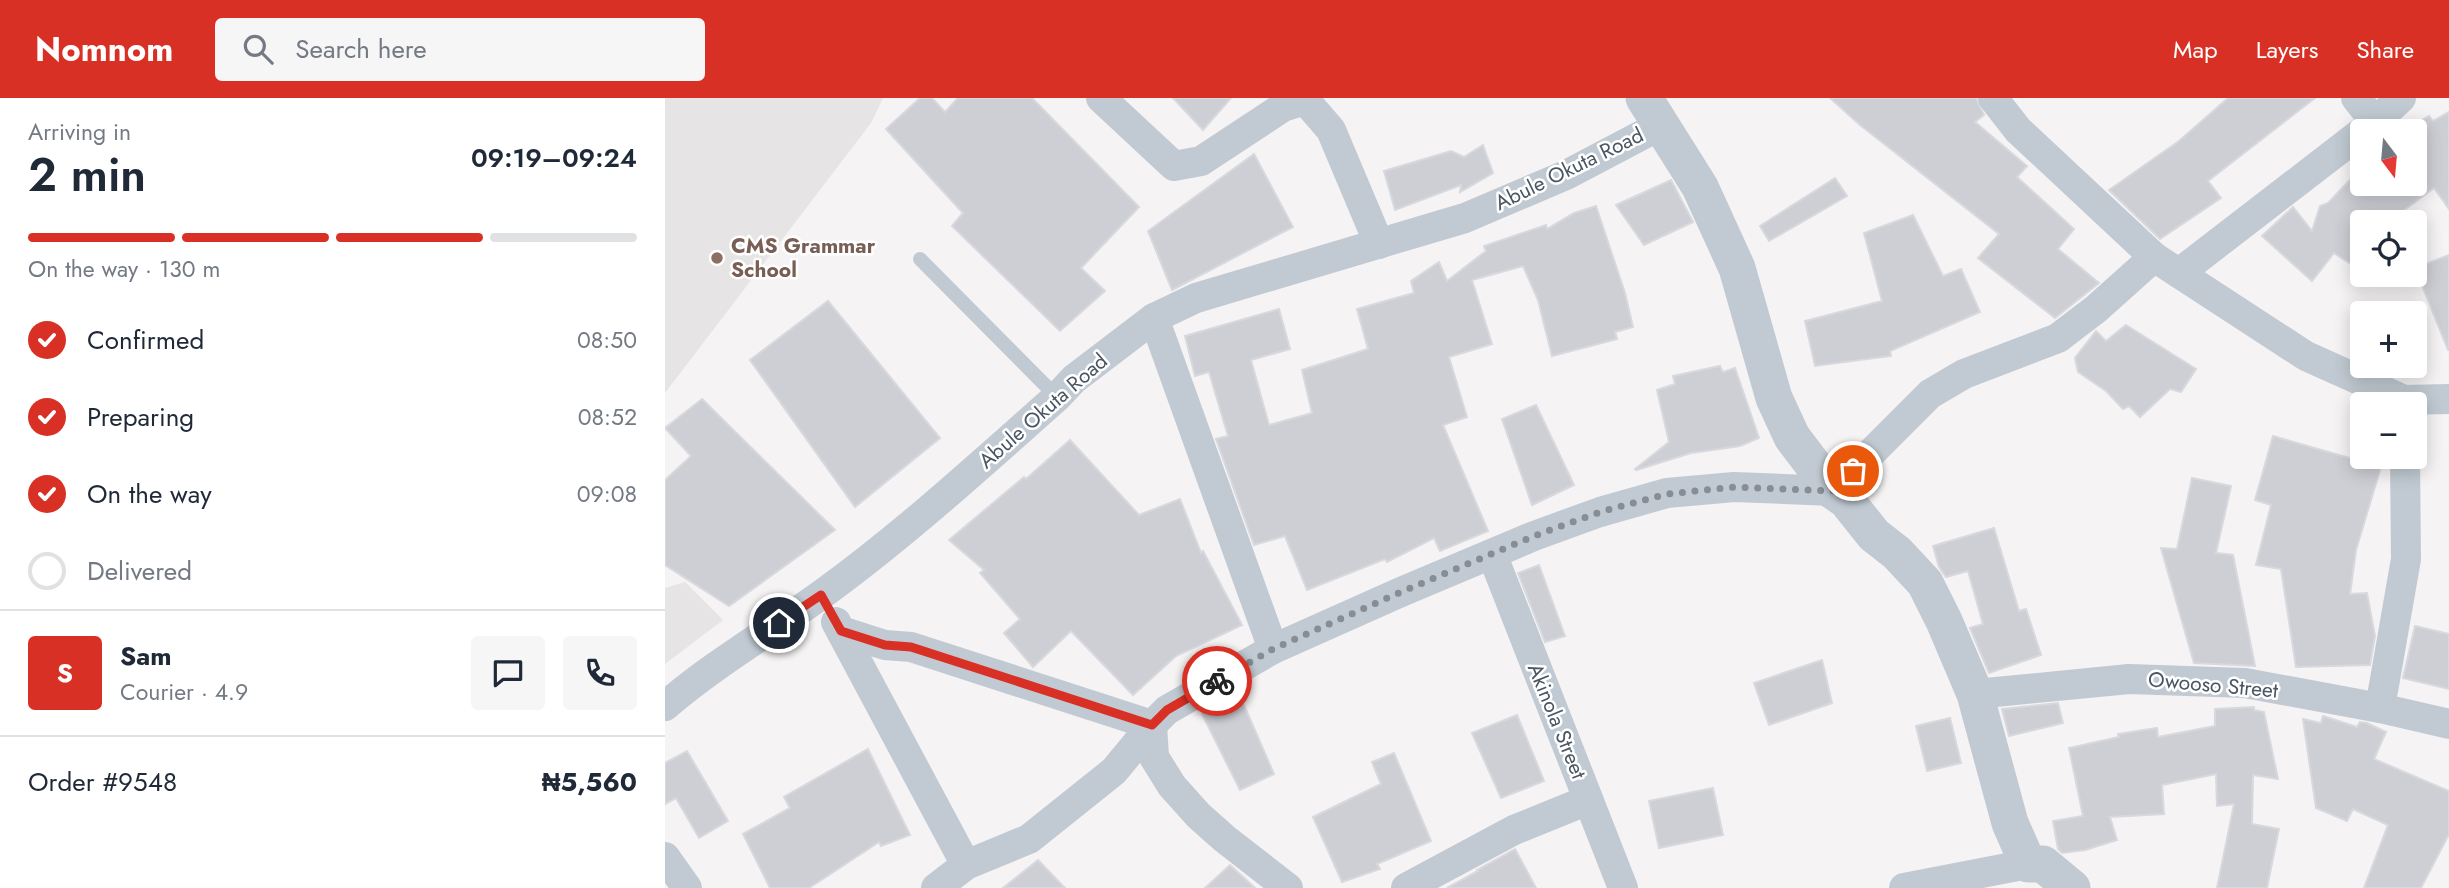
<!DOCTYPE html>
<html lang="en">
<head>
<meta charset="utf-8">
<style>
	:root { --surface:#fff; --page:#f6f6f7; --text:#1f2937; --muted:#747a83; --line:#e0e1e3; --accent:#d93025 }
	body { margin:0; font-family:Jost,sans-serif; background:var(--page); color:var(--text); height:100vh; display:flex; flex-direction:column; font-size:26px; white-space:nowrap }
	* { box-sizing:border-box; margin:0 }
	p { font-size:23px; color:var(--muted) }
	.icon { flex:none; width:38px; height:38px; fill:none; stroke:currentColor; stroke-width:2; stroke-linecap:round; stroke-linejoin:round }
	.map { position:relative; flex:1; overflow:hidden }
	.panel { display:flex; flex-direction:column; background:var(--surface); width:665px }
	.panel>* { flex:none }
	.needle { width:46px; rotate:164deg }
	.fabs { position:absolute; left:1685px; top:21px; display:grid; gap:14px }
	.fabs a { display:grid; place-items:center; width:77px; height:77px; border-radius:7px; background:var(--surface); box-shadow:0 4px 18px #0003; font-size:35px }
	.pin { position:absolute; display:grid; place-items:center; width:60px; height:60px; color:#fff; margin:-30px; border:4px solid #fff; border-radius:50%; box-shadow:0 2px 7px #0007 }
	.courier { position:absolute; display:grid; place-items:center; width:70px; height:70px; margin:-35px; border:5px solid #d93025; border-radius:50%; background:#fff; color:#222; box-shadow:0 2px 9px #0007 }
	.overview em { font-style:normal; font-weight:600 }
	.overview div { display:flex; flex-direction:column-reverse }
	.overview { display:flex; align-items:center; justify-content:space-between; height:119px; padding:0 28px }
	h1 { font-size:46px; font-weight:600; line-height:52px }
	.bar { display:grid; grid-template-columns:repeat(4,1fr); gap:10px 7px; align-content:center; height:84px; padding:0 28px }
	.bar i { height:9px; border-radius:5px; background:var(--line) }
	.bar .current { background:var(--accent) }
	.bar p { grid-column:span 4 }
	.line { display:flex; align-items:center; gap:18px; padding:0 28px; border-top:2px solid var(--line) }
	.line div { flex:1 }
	.round { display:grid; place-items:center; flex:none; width:74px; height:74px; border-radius:7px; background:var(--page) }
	ol { padding:0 28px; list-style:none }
	li { display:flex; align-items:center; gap:21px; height:77px }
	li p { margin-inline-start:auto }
	li .icon { padding:7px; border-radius:50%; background:var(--accent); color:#fff; stroke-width:4 }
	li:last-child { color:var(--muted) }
	li i { width:38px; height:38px; border:4px solid var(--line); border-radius:50% }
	header { display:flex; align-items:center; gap:42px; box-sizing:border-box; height:98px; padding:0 35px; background:var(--accent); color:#fff }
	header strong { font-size:33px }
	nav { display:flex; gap:38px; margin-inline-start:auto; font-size:24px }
	.search { width:490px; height:63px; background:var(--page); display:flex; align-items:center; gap:18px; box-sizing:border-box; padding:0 24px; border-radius:7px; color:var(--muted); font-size:26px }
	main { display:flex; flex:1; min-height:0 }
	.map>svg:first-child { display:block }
	.education { fill:#e6e4e5 }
	.building { fill:#cdcfd5; stroke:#d7d9de; stroke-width:2 }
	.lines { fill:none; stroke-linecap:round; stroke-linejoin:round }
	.service { stroke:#c1cad2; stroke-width:14 }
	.minor { stroke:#c1cad2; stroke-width:30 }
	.tertiary { stroke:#c1cad2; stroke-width:37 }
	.done { stroke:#868d94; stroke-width:7; stroke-dasharray:0 12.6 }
	.route { stroke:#d93025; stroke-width:9 }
	.education-dot { fill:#8d6e63; stroke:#fff; stroke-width:2.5 }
	.labels { text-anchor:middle; stroke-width:5; stroke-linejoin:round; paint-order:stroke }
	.street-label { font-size:21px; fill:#4a5661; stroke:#fff }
	.education-label { font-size:21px; font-weight:bold; fill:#785e54; stroke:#fff; text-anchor:start }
</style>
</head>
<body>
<header>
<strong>Nomnom</strong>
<div class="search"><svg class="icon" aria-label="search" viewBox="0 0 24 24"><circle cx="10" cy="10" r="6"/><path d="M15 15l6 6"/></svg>Search here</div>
<nav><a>Map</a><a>Layers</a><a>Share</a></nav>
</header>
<main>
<section class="panel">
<div class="overview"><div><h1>2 min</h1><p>Arriving in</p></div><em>09:19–09:24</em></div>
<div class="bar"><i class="current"></i><i class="current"></i><i class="current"></i><i></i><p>On the way · 130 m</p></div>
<ol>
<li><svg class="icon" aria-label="check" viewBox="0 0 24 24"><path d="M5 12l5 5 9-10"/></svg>Confirmed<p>08:50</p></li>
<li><svg class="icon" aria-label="check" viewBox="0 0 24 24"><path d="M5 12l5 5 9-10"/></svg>Preparing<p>08:52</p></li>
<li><svg class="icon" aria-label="check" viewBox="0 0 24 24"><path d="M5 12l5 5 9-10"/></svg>On the way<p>09:08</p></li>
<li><i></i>Delivered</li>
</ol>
<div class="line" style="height:126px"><b class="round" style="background:var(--accent);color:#fff">S</b><div><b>Sam</b><p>Courier · 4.9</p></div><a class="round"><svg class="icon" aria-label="chat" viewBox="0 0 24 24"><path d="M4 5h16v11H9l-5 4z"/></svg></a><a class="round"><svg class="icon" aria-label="phone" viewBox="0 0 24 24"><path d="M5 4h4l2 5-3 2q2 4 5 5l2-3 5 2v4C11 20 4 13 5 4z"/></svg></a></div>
<div class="line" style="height:91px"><div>Order #9548</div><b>₦5,560</b></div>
</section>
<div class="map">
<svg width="1784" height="790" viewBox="0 0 1784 790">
	<rect width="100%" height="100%" fill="#f5f3f3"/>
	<!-- education -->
	<g class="education">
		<polygon points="0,0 218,0 206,25 0,295"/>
		<polygon points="20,484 58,522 0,566 0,490"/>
	</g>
	<!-- building -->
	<g class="building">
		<polygon points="255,0 267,0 280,14 293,0 367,0 474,109 416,170 440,193 395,233 287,128 298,115 221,31"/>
		<polygon points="508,0 566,0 538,32"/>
		<polygon points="1165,0 1311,0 1319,17 1310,24 1362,68 1352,79 1409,131 1393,151 1434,185 1390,220 1313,160 1334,136 1195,27"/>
		<polygon points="1563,0 1650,0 1543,83 1556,100 1495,141 1444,92 1514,43"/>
		<polygon points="1784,14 1784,111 1769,90 1723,124 1698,124 1698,174 1669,155 1647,183 1597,138 1628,109 1647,133 1655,108 1663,105 1698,68 1698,86 1750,86 1750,26 1764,18 1768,23"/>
		<polygon points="818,47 828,75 795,94 796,87 730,112 719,73 786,53 799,59"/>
		<polygon points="589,56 628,129 507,192 483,133"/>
		<polygon points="1170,80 1182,98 1104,143 1095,128"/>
		<polygon points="1006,82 1028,124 979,147 951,107"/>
		<polygon points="931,108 960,195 968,229 950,234 952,241 887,258 873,202 858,168 807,182 827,246 784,259 802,319 778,327 823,433 775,453 769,440 722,464 720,461 642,492 620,438 589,447 551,341 563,338 544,274 530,278 520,238 614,211 625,251 586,262 604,327 647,315 637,272 703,251 692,211 749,195 746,183 774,164 782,183 821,153 819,148 881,127 882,131 909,115"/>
		<polygon points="1248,117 1278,178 1296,171 1315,214 1225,253 1226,258 1150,268 1140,223 1217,203 1199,135"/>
		<polygon points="1784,157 1784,252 1783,252 1750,170"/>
		<polygon points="163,203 275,340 190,409 85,262"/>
		<polygon points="1461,227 1531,271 1516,294 1505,291 1475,319 1464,308 1458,311 1441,293 1413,274 1410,260 1431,233 1441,243"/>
		<polygon points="1055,268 1058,274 1070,270 1094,340 1075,348 1026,355 971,372 970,371 1004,344 992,292 1010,286 1008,278"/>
		<polygon points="37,301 170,432 64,508 0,467 0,382 26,358 0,330"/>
		<polygon points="871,307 909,387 867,407 837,321"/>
		<polygon points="1608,338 1716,369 1691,452 1685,496 1702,495 1710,538 1705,567 1631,569 1616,471 1591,467 1606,407 1590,402"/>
		<polygon points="405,342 474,417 515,401 536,455 538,453 577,527 511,558 468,597 406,533 368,569 339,535 355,521 315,475 319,472 284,442 359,379 361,381"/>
		<polygon points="1527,380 1566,388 1551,455 1568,457 1590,568 1529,565 1496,450 1512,451"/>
		<polygon points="1329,430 1354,513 1361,511 1376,557 1324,575 1305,530 1318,526 1303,473 1281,479 1274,469 1268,448"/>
		<polygon points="874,467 900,538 880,544 853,475"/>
		<polygon points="1750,528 1784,536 1784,591 1738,580"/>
		<polygon points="1157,562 1167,605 1104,627 1089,585"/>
		<polygon points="575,598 609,676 575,692 537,616"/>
		<polygon points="1393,605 1398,625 1344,638 1337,611"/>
		<polygon points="1589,609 1589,612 1599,614 1613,681 1588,677 1587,726 1614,731 1602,790 1552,790 1569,706 1552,708 1551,676 1497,687 1499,716 1445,719 1452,742 1420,752 1397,755 1393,751 1388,723 1418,718 1404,650 1454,639 1453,636 1492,630 1493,639 1550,628 1550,611"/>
		<polygon points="852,617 879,683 836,700 807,635"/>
		<polygon points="1658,618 1692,629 1695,624 1702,625 1721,634 1709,661 1784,693 1784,736 1756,790 1699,790 1723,727 1688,711 1682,723 1651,710 1638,621 1656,625"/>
		<polygon points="1285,620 1296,665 1262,673 1251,628"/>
		<polygon points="203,651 245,737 216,748 214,744 144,790 105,790 78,736 125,710 119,699"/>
		<polygon points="22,653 63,723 34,740 11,700 0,706 0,665"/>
		<polygon points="729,655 766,743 712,766 715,771 677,784 648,719 716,686 707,664"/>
		<polygon points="1048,690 1058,737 994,750 984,703"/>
		<polygon points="850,751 871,790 782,790 813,773 812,772"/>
		<polygon points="373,762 400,790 338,790"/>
		<polygon points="565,767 590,790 540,790"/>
	</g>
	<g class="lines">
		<!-- service -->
		<polyline class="service" points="255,161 392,299"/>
		<!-- minor -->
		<g class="minor">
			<polyline points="436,0 509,68 536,63 618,9 640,2 666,32 714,146"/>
			<polyline points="1328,0 1353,32 1489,159 1641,258 1739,302 1784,301"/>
			<polyline points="1691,0 1710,24"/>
			<polyline points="1514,175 1710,24 1736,0"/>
			<polyline points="489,220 608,551"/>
			<polyline points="827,456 958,790"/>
			<polyline points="171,524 301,767"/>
			<polyline points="176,533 220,547 246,549 487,627 489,659 507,688 534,718 560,741 623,790"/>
			<polyline points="1310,596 1464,581 1580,585 1715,610 1784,626"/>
			<path d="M0,608C49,566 104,534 156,497C239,437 315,367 392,299L409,281L489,220L531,200L800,120L901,77L996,27"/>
			<polyline points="1715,610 1741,461 1740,359"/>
			<polyline points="0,759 22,790"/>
			<polyline points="271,790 301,767 364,741 449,673 487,627 502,612 608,551 736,494 869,438 935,414 1002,395 1069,389 1168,393 1265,296 1299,276 1393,240 1431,211 1489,159"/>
			<polyline points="741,790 849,732 923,702"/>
			<polyline points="1239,790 1363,766"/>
		</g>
		<!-- tertiary -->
		<polyline class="tertiary" points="979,0 1035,89 1072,170 1109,300 1127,339 1168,393 1181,402 1209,437 1232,455 1260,485 1279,523 1310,596 1345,725 1363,766 1378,766 1407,790"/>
	</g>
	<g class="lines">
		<!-- done -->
		<polyline class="done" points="552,583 608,551 736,494 869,438 935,414 1002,396 1069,389 1168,393 1188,373"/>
		<!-- route -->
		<polyline class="route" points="114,525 156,497 176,533 220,547 246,549 487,627 502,612 552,583"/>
	</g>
	<!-- markers -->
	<circle class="education-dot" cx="52" cy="160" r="7"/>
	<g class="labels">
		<!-- street labels -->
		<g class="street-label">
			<text transform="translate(904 71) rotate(-26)" y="7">Abule Okuta Road</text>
			<text transform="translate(378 313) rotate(-41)" y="7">Abule Okuta Road</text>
			<text transform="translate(1548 587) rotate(5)" y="7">Owooso Street</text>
			<text transform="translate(892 623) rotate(68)" y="7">Akinola Street</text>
		</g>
		<!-- education labels -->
		<g class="education-label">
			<text x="66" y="155">CMS Grammar<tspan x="66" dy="24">School</tspan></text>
		</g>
	</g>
</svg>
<div class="fabs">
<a><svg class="needle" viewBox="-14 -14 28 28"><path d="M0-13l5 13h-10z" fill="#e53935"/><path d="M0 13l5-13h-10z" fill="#747a83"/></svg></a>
<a><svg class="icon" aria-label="locate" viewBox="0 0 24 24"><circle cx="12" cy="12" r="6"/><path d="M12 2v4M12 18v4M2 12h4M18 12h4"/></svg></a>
<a>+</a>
<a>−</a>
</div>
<div class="pin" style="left:1188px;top:373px;background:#ea580c"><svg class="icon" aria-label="bag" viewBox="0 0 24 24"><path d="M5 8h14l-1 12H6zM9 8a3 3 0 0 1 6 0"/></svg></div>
<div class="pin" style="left:114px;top:525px;background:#1f2937"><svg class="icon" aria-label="home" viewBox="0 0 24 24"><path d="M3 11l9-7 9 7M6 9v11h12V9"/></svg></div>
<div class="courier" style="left:552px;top:583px"><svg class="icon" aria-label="bike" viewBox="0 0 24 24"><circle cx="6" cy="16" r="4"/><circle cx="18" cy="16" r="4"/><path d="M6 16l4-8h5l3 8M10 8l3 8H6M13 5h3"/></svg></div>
</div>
</main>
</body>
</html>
